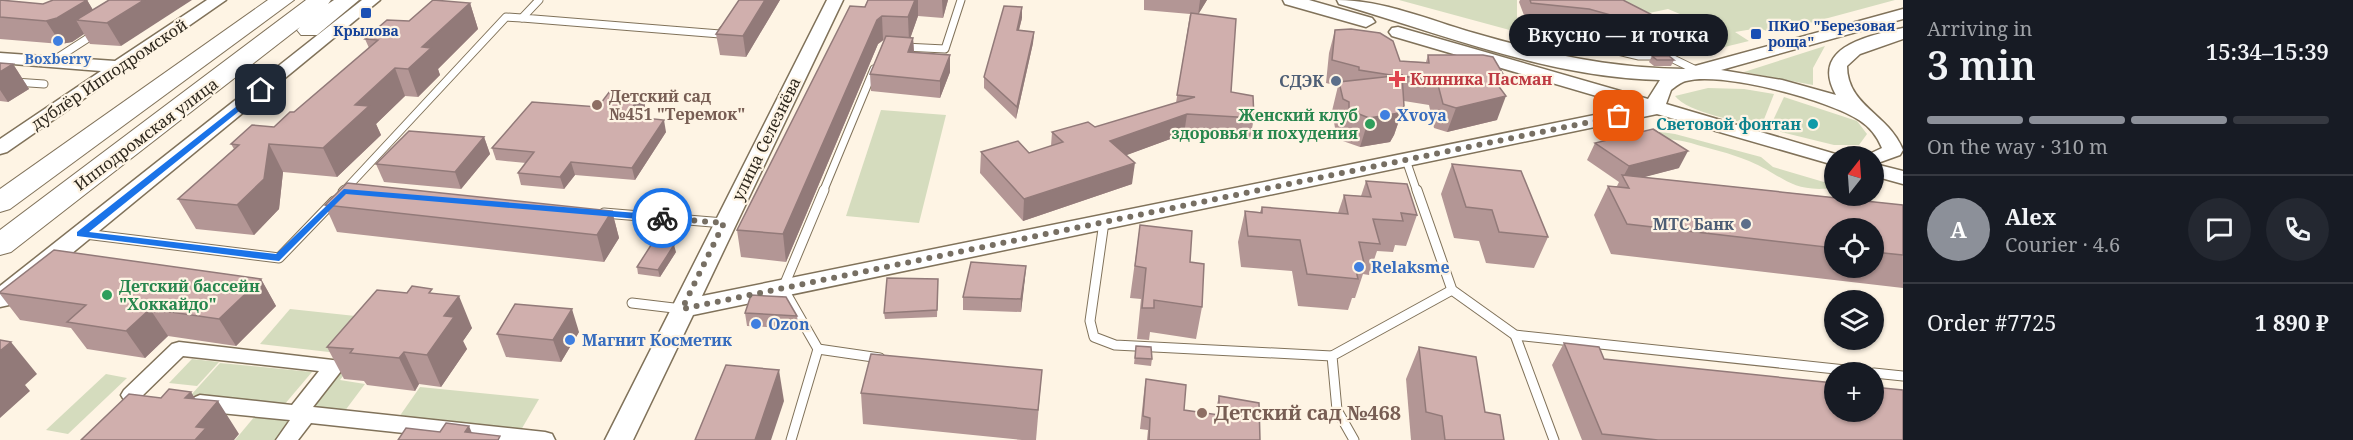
<!DOCTYPE html>
<html lang="en">
<head>
<meta charset="utf-8">
<style>
	:root { --surface:#171b24; --page:#242831; --text:#f1f3f6; --muted:#9ea1a6; --line:#363941; --accent:#8c9099 }
	body { margin:0; font-family:"Noto Serif",serif; background:var(--page); color:var(--text); height:100vh; display:flex; flex-direction:column; font-size:22px; white-space:nowrap }
	* { box-sizing:border-box; margin:0 }
	p { font-size:20px; color:var(--muted) }
	.icon { flex:none; width:33px; height:33px; fill:none; stroke:currentColor; stroke-width:2; stroke-linecap:round; stroke-linejoin:round }
	.map { position:relative; flex:1; overflow:hidden }
	.sheet { display:flex; flex-direction:column; background:var(--surface); width:450px }
	.sheet>* { flex:none }
	.needle { width:39px; rotate:17deg }
	.controls { position:absolute; left:1824px; top:146px; display:grid; gap:12px }
	.controls a { display:grid; place-items:center; width:60px; height:60px; border-radius:50%; background:var(--surface); box-shadow:0 2px 4px #0004; font-size:30px }
	.pin { position:absolute; display:grid; place-items:center; width:51px; height:51px; color:#fff; margin:-26px; border-radius:12px; box-shadow:0 3px 9px #0006 }
	.courier { position:absolute; display:grid; place-items:center; width:60px; height:60px; margin:-30px; border:4px solid #1a73e8; border-radius:50%; background:#fff; color:#222; box-shadow:0 2px 8px #0007 }
	.bubble { position:absolute; height:42px; border-radius:21px; background:var(--surface); box-shadow:0 2px 4px #0004; font-size:20px; font-weight:600; line-height:42px; text-align:center }
	.summary em { font-style:normal; font-weight:600 }
	.summary div { display:flex; flex-direction:column-reverse }
	.summary { display:flex; align-items:center; justify-content:space-between; height:102px; padding:0 24px }
	h1 { font-size:39px; font-weight:600; line-height:45px }
	.bar { display:grid; grid-template-columns:repeat(4,1fr); gap:9px 6px; align-content:center; height:72px; padding:0 24px }
	.bar i { height:8px; border-radius:4px; background:var(--line) }
	.bar .current { background:var(--accent) }
	.bar p { grid-column:span 4 }
	.line { display:flex; align-items:center; gap:15px; padding:0 24px; border-top:2px solid var(--line) }
	.line div { flex:1 }
	.round { display:grid; place-items:center; flex:none; width:63px; height:63px; border-radius:32px; background:var(--page) }
	main { display:flex; flex:1; min-height:0 }
	.map>svg:first-child { display:block }
	.green { fill:#d5dcbe }
	.lines { fill:none; stroke-linecap:round; stroke-linejoin:round }
	.lane-far1-casing { stroke:#80725a; stroke-width:9 }
	.lane-casing { stroke:#80725a; stroke-width:11 }
	.street-casing { stroke:#80725a; stroke-width:3 }
	.secondary-casing { stroke:#80725a; stroke-width:3 }
	.highway-casing { stroke:#80725a; stroke-width:2 }
	.lane-far1 { stroke:#fff; stroke-width:7 }
	.lane { stroke:#fff; stroke-width:9 }
	.street { fill:#fff; fill-rule:evenodd }
	.secondary { fill:#fff; fill-rule:evenodd }
	.highway { fill:#fff; fill-rule:evenodd }
	.wall { fill:#b39695; fill-rule:evenodd }
	.shaded-wall { fill:#927a79 }
	.building { fill:#d0afad; stroke:#927a79; stroke-width:1.5 }
	.route { fill:#1a73e8 }
	.done { stroke:#776f63; stroke-width:6; stroke-dasharray:0 10.8 }
	.transit-dot { fill:#1a4fb4; stroke:#fef4e4; stroke-width:2 }
	.shop-dot { fill:#3f7fe0; stroke:#fef4e4; stroke-width:2 }
	.health-dot { fill:#e0444e; stroke:#fef4e4; stroke-width:2 }
	.service-dot { fill:#5c6f8a; stroke:#fef4e4; stroke-width:2 }
	.education-dot { fill:#8d6e63; stroke:#fef4e4; stroke-width:2 }
	.leisure-dot { fill:#2e9e5b; stroke:#fef4e4; stroke-width:2 }
	.culture-dot { fill:#0f9aa8; stroke:#fef4e4; stroke-width:2 }
	.labels { text-anchor:middle; stroke-width:4.5; stroke-linejoin:round; paint-order:stroke }
	.far-transit-label { font-size:14px; font-weight:bold; fill:#164399; stroke:#fef4e4; text-anchor:start }
	.far-shop-label { font-size:14px; font-weight:bold; fill:#366cbe; stroke:#fef4e4 }
	.street-label { font-size:16px; fill:#2e281e; stroke:#fef4e4 }
	.health-label { font-size:16px; font-weight:bold; fill:#be3a42; stroke:#fef4e4; text-anchor:start }
	.service-label { font-size:16px; font-weight:bold; fill:#4e5e75; stroke:#fef4e4; text-anchor:end }
	.education-label { font-size:16px; font-weight:bold; fill:#785e54; stroke:#fef4e4; text-anchor:start }
	.leisure-label { font-size:16px; font-weight:bold; fill:#27864d; stroke:#fef4e4; text-anchor:end }
	.shop-label { font-size:16px; font-weight:bold; fill:#366cbe; stroke:#fef4e4; text-anchor:start }
	.culture-label { font-size:16px; font-weight:bold; fill:#0d838f; stroke:#fef4e4; text-anchor:end }
	.near-education-label { font-size:20px; font-weight:bold; fill:#785e54; stroke:#fef4e4; text-anchor:start }
</style>
</head>
<body>
<main>
<div class="map">
<svg width="1903" height="440" viewBox="0 0 1903 440">
	<rect width="100%" height="100%" fill="#fef4e4"/>
	<!-- green -->
	<g class="green">
		<polygon points="1399,0 1517,0 1517,32"/>
		<polygon points="1539,0 1895,0 1772,33 1759,28 1735,32 1749,41 1696,54 1687,46 1718,30 1668,9 1621,19"/>
		<polygon points="1825,46 1813,68 1813,85 1744,72"/>
		<path d="M1708,88L1744,89L1774,94L1761,127C1740,121 1688,113 1675,96Z"/>
		<polygon points="1784,97 1857,121 1867,134 1859,145 1834,145 1769,129"/>
		<polygon points="881,110 946,115 919,223 846,216"/>
		<path d="M1654,131L1675,134L1761,157L1773,167L1834,185V188C1789,193 1785,176 1749,161C1730,153 1710,149 1691,143C1675,138 1649,140 1638,132Z"/>
		<polygon points="290,309 374,318 346,354 260,344"/>
		<polygon points="391,314 340,380 365,384 344,412 305,408"/>
		<polygon points="192,359 219,362 197,386 169,383"/>
		<polygon points="220,363 312,372 284,405 191,395"/>
		<polygon points="106,374 127,378 68,434 46,430"/>
		<polygon points="420,387 539,399 521,430 399,417"/>
		<polygon points="255,416 296,416 277,440 235,440"/>
	</g>
	<g class="lines">
		<defs>
			<g id="lane-far1">
				<polyline points="539,0 522,18 720,34 724,29"/>
				<polyline points="1525,29 1639,56 1667,56 1668,49 1683,42 1652,23"/>
				<polyline points="904,47 945,49 961,0"/>
				<polyline points="1667,56 1698,71"/>
				<polyline points="51,62 96,33"/>
				<polyline points="0,81 44,84"/>
				<polyline points="1406,160 1417,192"/>
				<polyline points="343,192 506,17 522,18"/>
				<polyline points="823,192 874,69"/>
			</g>
			<g id="lane">
				<polyline points="1417,190 1452,290 1515,335 1864,372"/>
				<polyline points="343,192 345,190"/>
				<polyline points="604,213 724,223"/>
				<polyline points="1104,222 1090,321 1094,337 1115,345 1332,356"/>
				<polyline points="85,234 279,258 334,201"/>
				<polyline points="632,303 682,309"/>
				<polyline points="1515,335 1554,440"/>
				<polyline points="818,349 880,358"/>
				<polyline points="1874,373 1903,376"/>
				<polyline points="791,440 818,349 783,288 824,190"/>
				<polyline points="1354,440 1337,410 1332,356 1452,290"/>
			</g>
			<polygon id="street" points="179,342 341,361 344,366 341,371 313,407 545,432 552,434 555,440 469,440 311,423 298,440 276,440 290,420 200,411 193,408 190,403 193,398 200,395 292,405 319,371 183,356 138,400 131,403 124,400 121,395 124,390 172,344"/>
			<g id="secondary">
				<polygon points="207,0 226,0 7,152 0,154 0,139 101,71 0,63 0,53 115,61"/>
				<polygon points="362,0 380,0 9,305 0,307 0,286"/>
				<path d="M827,0H843L702,296L1634,107L1392,36L1389,32L1392,28L1398,27L1648,99L1660,80C1551,78 1443,34 1339,4L1337,0C1383,0 1429,20 1474,33C1547,54 1608,68 1684,69L1903,9V19L1721,70L1782,80L1836,95C1809,47 1868,36 1903,28V39L1860,54L1847,66C1847,106 1889,114 1903,150L1900,155L1875,164L1903,171V184L1874,176V156H1865L1882,148C1877,136 1870,127 1859,120C1829,100 1721,71 1686,81C1681,82 1675,87 1671,90L1666,104L1842,156H1834V165L1657,114L693,315L633,440H605Z"/>
				<polygon points="1283,0 1309,0 1372,18 1375,22 1366,27 1285,4"/>
			</g>
			<g id="highway">
				<polygon points="268,0 294,0 10,209 0,212 0,189"/>
				<polygon points="306,0 331,0 328,4 334,0 359,0 317,35 301,35 297,30 300,27 11,252 0,255 0,230"/>
			</g>
		</defs>
		<!-- lane-far1 casing -->
		<use href="#lane-far1" class="lane-far1-casing"/>
		<!-- lane casing -->
		<use href="#lane" class="lane-casing"/>
		<!-- street casing -->
		<use href="#street" class="street-casing"/>
		<!-- secondary casing -->
		<use href="#secondary" class="secondary-casing"/>
		<!-- highway casing -->
		<use href="#highway" class="highway-casing"/>
		<!-- lane-far1 -->
		<use href="#lane-far1" class="lane-far1"/>
		<!-- lane -->
		<use href="#lane" class="lane"/>
		<!-- street -->
		<use href="#street" class="street"/>
		<!-- secondary -->
		<use href="#secondary" class="secondary"/>
		<!-- highway -->
		<use href="#highway" class="highway"/>
	</g>
	<!-- wall -->
	<g class="wall">
		<polygon points="0,0 43,4 87,0 93,10 109,0 121,46 90,44 84,34 72,42 61,44 0,39"/>
		<polygon points="739,0 780,0 746,57 720,55 716,34"/>
		<polygon points="868,0 948,0 943,18 918,16 910,38 913,38 914,52 950,72 940,98 871,91 870,74 884,40 878,44 786,262 741,257 737,230"/>
		<polygon points="1144,0 1207,0 1198,14 1231,92 1254,118 1250,139 1184,134 1126,155 1132,184 1023,221 980,173 981,152 1029,153 1051,146 1052,132 1095,127 1176,103 1190,14 1144,10"/>
		<polygon points="1520,0 1623,0 1660,30 1664,34 1657,50 1635,49 1607,32 1582,25 1525,18 1519,2"/>
		<polygon points="470,3 478,29 438,69 440,75 418,97 405,96 376,124 381,135 337,177 283,172 279,209 254,235 196,229 178,199 234,149 231,144 274,127 294,112 369,48 365,39 409,21"/>
		<polygon points="1022,18 1019,30 1034,32 1033,43 1016,119 984,88 984,77"/>
		<polygon points="1335,30 1400,61 1426,62 1428,55 1503,74 1499,87 1497,120 1447,132 1434,128 1429,105 1404,101 1404,106 1394,135 1390,142 1360,147 1340,140 1341,131 1335,128 1332,111 1338,86 1326,83 1329,53"/>
		<polygon points="1652,56 1674,60 1671,66 1654,66 1649,62"/>
		<polygon points="0,63 13,64 29,89 8,102 0,101"/>
		<polygon points="642,94 645,106 636,117 666,132 635,180 575,175 564,189 521,185 518,173 526,163 496,160 492,148 598,107"/>
		<polygon points="484,137 490,154 461,189 384,182 376,164"/>
		<path d="M1595,143L1679,168L1643,177L1903,205V288L1611,254L1594,215L1608,186H1617L1619,182L1587,160ZM1834,228H1874V267H1834Z"/>
		<polygon points="1452,164 1548,237 1534,268 1486,263 1479,241 1454,238 1441,194"/>
		<polygon points="1366,181 1417,215 1406,246 1395,245 1393,252 1377,251 1369,275 1363,274 1355,298 1352,298 1348,310 1298,306 1292,271 1241,267 1238,242 1245,211 1260,212 1262,207 1338,213 1344,195 1361,196"/>
		<polygon points="325,205 612,211 619,238 604,262 337,232"/>
		<polygon points="1140,225 1202,307 1196,339 1150,332 1149,340 1137,339 1141,299 1130,298"/>
		<polygon points="676,252 660,277 638,274 637,267"/>
		<polygon points="1026,266 1021,312 963,310 963,297"/>
		<polygon points="261,279 276,306 236,346 168,336 145,358 87,349 71,328 20,320 0,294 0,292"/>
		<polygon points="938,279 937,317 885,319 884,313"/>
		<polygon points="407,293 435,294 472,328 463,341 467,349 441,387 419,384 415,391 367,385 364,381 344,379 327,347"/>
		<polygon points="745,313 797,316 799,329 747,326"/>
		<polygon points="579,332 561,362 506,357 497,334"/>
		<polygon points="1564,343 1604,359 1903,440 1582,440 1552,365"/>
		<polygon points="1136,346 1152,359 1151,366 1134,364"/>
		<polygon points="1419,347 1485,412 1504,440 1411,440 1406,379"/>
		<polygon points="1042,370 1036,440 1022,440 863,424 861,393"/>
		<polygon points="1146,379 1184,410 1216,415 1216,409 1219,396 1260,440 1147,440 1148,430 1140,429 1144,392"/>
	</g>
	<!-- shaded-wall -->
	<g class="shaded-wall">
		<polygon points="87,0 100,22 76,20 84,34 72,42 61,44 46,21"/>
		<polygon points="144,0 192,0 121,46 107,23"/>
		<polygon points="765,0 780,0 746,57 743,36"/>
		<polygon points="915,0 918,0 918,16 909,42 908,17"/>
		<polygon points="942,0 948,0 943,18"/>
		<polygon points="1200,0 1207,0 1198,15"/>
		<polygon points="470,3 478,29 438,69 440,75 418,97 408,69 422,47"/>
		<polygon points="1022,7 1022,18 1016,41 1017,30"/>
		<polygon points="882,16 883,40 878,44 786,262 783,234 877,20"/>
		<polygon points="1664,21 1658,34 1654,23"/>
		<polygon points="1034,32 1033,43 1016,119 1017,107"/>
		<polygon points="913,38 914,54 908,52"/>
		<polygon points="950,55 950,72 940,98 940,81"/>
		<polygon points="13,64 29,89 8,102 0,90 0,72"/>
		<polygon points="395,68 405,96 376,124 381,135 337,177 323,148 355,105"/>
		<polygon points="1503,74 1494,98 1506,96 1497,120 1447,132 1456,108 1497,84"/>
		<polygon points="642,94 645,106 628,128 626,116"/>
		<polygon points="1404,106 1394,135 1390,142 1360,147 1369,118"/>
		<polygon points="1187,114 1184,134 1108,162 1110,141"/>
		<polygon points="664,120 666,132 635,180 632,168"/>
		<polygon points="484,137 490,154 461,189 455,172"/>
		<polygon points="269,144 283,172 279,209 254,235 237,205"/>
		<polygon points="1688,151 1679,168 1626,182 1623,177 1629,166"/>
		<polygon points="571,162 575,175 564,189 560,177"/>
		<polygon points="1135,163 1132,184 1023,221 1024,199"/>
		<polygon points="612,211 619,238 604,262 597,235"/>
		<polygon points="674,245 676,252 660,277 658,270"/>
		<polygon points="1026,266 1025,279 1021,312 1021,299"/>
		<polygon points="261,279 276,306 236,346 219,319"/>
		<polygon points="459,296 472,328 463,341 467,349 441,387 427,355 444,316"/>
		<polygon points="150,309 168,336 145,358 126,331"/>
		<polygon points="572,309 579,332 561,362 553,340"/>
		<polygon points="11,342 37,374 25,385 30,391 0,418 0,351"/>
		<polygon points="404,352 419,384 415,391 399,358"/>
		<polygon points="779,370 784,401 771,440 755,440"/>
		<polygon points="191,392 206,415 218,401 239,434 234,440 195,440 185,398"/>
		<polygon points="469,426 475,440 465,432"/>
	</g>
	<!-- building -->
	<g class="building">
		<polygon points="0,0 43,4 53,0 87,0 57,18 46,21 0,17"/>
		<polygon points="109,0 144,0 107,23 76,20"/>
		<polygon points="433,0 470,3 422,47 431,48 408,69 395,68 355,105 369,106 323,148 269,144 264,179 237,205 178,199 239,145 231,144 252,125 274,127 290,112 294,112 378,40 365,39 387,20 409,21"/>
		<polygon points="739,0 765,0 743,36 716,34"/>
		<polygon points="868,0 915,0 908,17 882,16 877,20 783,234 737,230 850,6 865,7"/>
		<polygon points="1530,0 1623,0 1664,21 1654,23 1664,34 1643,33 1614,16 1589,9 1531,3"/>
		<polygon points="1004,6 1022,7 1017,30 1034,32 1017,107 984,77"/>
		<polygon points="1191,13 1236,19 1231,92 1253,96 1254,118 1187,114 1110,141 1135,163 1024,199 981,152 1018,141 1029,153 1063,142 1052,132 1088,122 1095,127 1195,97 1177,95"/>
		<polygon points="1351,29 1380,33 1393,41 1400,61 1429,63 1428,55 1483,55 1493,57 1503,74 1497,84 1506,96 1456,108 1443,104 1437,81 1402,76 1402,75 1397,76 1359,70 1359,67 1332,60 1335,30"/>
		<polygon points="886,36 913,38 908,52 950,55 940,81 870,74"/>
		<polygon points="1652,56 1669,56 1674,60 1657,60"/>
		<polygon points="0,63 13,64 0,72"/>
		<polygon points="1402,75 1404,106 1399,113 1369,118 1349,110 1349,102 1343,99 1339,82"/>
		<polygon points="610,91 642,94 626,116 664,120 632,168 571,162 560,177 518,173 534,152 492,148 532,102 598,107"/>
		<polygon points="1653,129 1688,151 1629,166 1595,143"/>
		<polygon points="409,131 484,137 455,172 376,164"/>
		<polygon points="1452,164 1521,171 1548,237 1499,232 1492,210 1466,207"/>
		<polygon points="1622,175 1903,205 1903,255 1874,252 1874,228 1834,228 1834,248 1627,224 1608,186 1629,188"/>
		<polygon points="1366,181 1407,184 1417,215 1401,213 1403,221 1373,219 1380,244 1359,242 1365,267 1355,266 1358,279 1307,274 1300,240 1248,236 1245,211 1262,213 1262,207 1348,214 1344,195 1371,197"/>
		<polygon points="347,183 612,211 597,235 325,205"/>
		<polygon points="1140,225 1192,231 1190,262 1204,264 1202,307 1154,300 1154,308 1142,308 1146,268 1135,266"/>
		<polygon points="653,242 674,245 658,270 637,267"/>
		<polygon points="54,250 261,279 219,319 150,309 126,331 67,322 86,305 0,293 0,292"/>
		<polygon points="971,262 1026,266 1021,299 963,297"/>
		<polygon points="887,278 938,279 937,310 884,313"/>
		<polygon points="412,286 432,289 429,293 459,296 444,316 454,317 427,355 404,352 399,358 350,353 353,349 327,347 377,290 407,293"/>
		<polygon points="751,295 786,297 797,316 745,313"/>
		<polygon points="515,304 572,309 553,340 497,334"/>
		<polygon points="0,340 11,342 0,351"/>
		<polygon points="1564,343 1599,347 1604,359 1834,383 1834,411 1874,411 1874,387 1903,390 1903,440 1658,440 1602,434"/>
		<polygon points="1136,346 1151,347 1152,359 1135,358"/>
		<polygon points="1419,347 1476,357 1485,412 1500,415 1504,440 1445,440 1442,416 1426,412"/>
		<polygon points="871,354 1042,370 1038,410 861,393"/>
		<polygon points="726,365 779,370 755,440 695,440"/>
		<polygon points="1146,379 1186,385 1184,410 1219,415 1219,396 1259,403 1260,440 1149,440 1150,418 1143,416"/>
		<polygon points="169,389 191,392 185,398 218,401 196,427 206,428 195,440 81,440 129,394 161,398"/>
		<polygon points="446,423 469,426 465,432 500,436 498,440 398,440 406,428 440,432"/>
	</g>
	<!-- route -->
	<polygon class="route" points="261,87 264,91 89,232 276,254 344,189 662,215 667,218 662,221 346,194 279,261 77,236 77,232"/>
	<g class="lines">
		<!-- done -->
		<polyline class="done" points="662,218 724,223 682,309 1619,116"/>
	</g>
	<!-- markers -->
	<g class="transit-dot">
		<rect x="360" y="7" width="12" height="12" rx="3"/>
		<rect x="1750" y="28" width="12" height="12" rx="3"/>
	</g>
	<g class="shop-dot">
		<circle cx="58" cy="41" r="6"/>
		<circle cx="1385" cy="115" r="6"/>
		<circle cx="1359" cy="267" r="6"/>
		<circle cx="756" cy="324" r="6"/>
		<circle cx="570" cy="340" r="6"/>
	</g>
	<path class="health-dot" d="M1394 70h6v6h6v6h-6v6h-6v-6h-6v-6h6z"/>
	<g class="service-dot">
		<circle cx="1336" cy="81" r="6"/>
		<circle cx="1746" cy="224" r="6"/>
	</g>
	<g class="education-dot">
		<circle cx="597" cy="105" r="6"/>
		<circle cx="1202" cy="413" r="6"/>
	</g>
	<g class="leisure-dot">
		<circle cx="1370" cy="124" r="6"/>
		<circle cx="107" cy="295" r="6"/>
	</g>
	<circle class="culture-dot" cx="1813" cy="124" r="6"/>
	<g class="labels">
		<!-- far-transit labels -->
		<g class="far-transit-label">
			<text x="1768" y="31">ПКиО "Березовая<tspan x="1768" dy="16">роща"</tspan></text>
			<text x="366" y="36" text-anchor="middle">Крылова</text>
		</g>
		<!-- far-shop labels -->
		<g class="far-shop-label">
			<text x="58" y="64">Boxberry</text>
		</g>
		<!-- street labels -->
		<g class="street-label">
			<text transform="translate(109 74) rotate(-34)" y="6">дублёр Ипподромской</text>
			<text transform="translate(146 134) rotate(-37)" y="6">Ипподромская улица</text>
			<text transform="translate(766 139) rotate(-64)" y="6">улица Селезнёва</text>
		</g>
		<!-- health labels -->
		<g class="health-label">
			<text x="1410" y="85">Клиника Пасман</text>
		</g>
		<!-- service labels -->
		<g class="service-label">
			<text x="1324" y="87">СДЭК</text>
			<text x="1734" y="230">МТС Банк</text>
		</g>
		<!-- education labels -->
		<g class="education-label">
			<text x="609" y="102">Детский сад<tspan x="609" dy="18">№451 "Теремок"</tspan></text>
		</g>
		<!-- leisure labels -->
		<g class="leisure-label">
			<text x="1358" y="121">Женский клуб<tspan x="1358" dy="18">здоровья и похудения</tspan></text>
			<text x="119" y="292" text-anchor="start">Детский бассейн<tspan x="119" dy="18">"Хоккайдо"</tspan></text>
		</g>
		<!-- shop labels -->
		<g class="shop-label">
			<text x="1397" y="121">Xvoya</text>
			<text x="1371" y="273">Relaksme</text>
			<text x="768" y="330">Ozon</text>
			<text x="582" y="346">Магнит Косметик</text>
		</g>
		<!-- culture labels -->
		<g class="culture-label">
			<text x="1801" y="130">Световой фонтан</text>
		</g>
		<!-- near-education labels -->
		<g class="near-education-label">
			<text x="1214" y="420">Детский сад №468</text>
		</g>
	</g>
</svg>
<div class="controls">
<a><svg class="needle" viewBox="-14 -14 28 28"><path d="M0-13l5 13h-10z" fill="#e53935"/><path d="M0 13l5-13h-10z" fill="#9ea1a6"/></svg></a>
<a><svg class="icon" aria-label="locate" viewBox="0 0 24 24"><circle cx="12" cy="12" r="6"/><path d="M12 2v4M12 18v4M2 12h4M18 12h4"/></svg></a>
<a><svg class="icon" aria-label="layers" viewBox="0 0 24 24"><path d="M12 4l9 5-9 5-9-5zM3 14l9 5 9-5"/></svg></a>
<a>+</a>
</div>
<div class="pin" style="left:1619px;top:116px;background:#ea580c"><svg class="icon" aria-label="bag" viewBox="0 0 24 24"><path d="M5 8h14l-1 12H6zM9 8a3 3 0 0 1 6 0"/></svg></div>
<div class="pin" style="left:261px;top:90px;background:#1f2937"><svg class="icon" aria-label="home" viewBox="0 0 24 24"><path d="M3 11l9-7 9 7M6 9v11h12V9"/></svg></div>
<div class="courier" style="left:662px;top:218px"><svg class="icon" aria-label="bike" viewBox="0 0 24 24"><circle cx="6" cy="16" r="4"/><circle cx="18" cy="16" r="4"/><path d="M6 16l4-8h5l3 8M10 8l3 8H6M13 5h3"/></svg></div>
<div class="bubble" style="left:1509px;top:14px;width:219px">Вкусно — и точка</div>
</div>
<section class="sheet">
<div class="summary"><div><h1>3 min</h1><p>Arriving in</p></div><em>15:34–15:39</em></div>
<div class="bar"><i class="current"></i><i class="current"></i><i class="current"></i><i></i><p>On the way · 310 m</p></div>
<div class="line" style="height:108px"><b class="round" style="background:var(--accent);color:#fff">A</b><div><b>Alex</b><p>Courier · 4.6</p></div><a class="round"><svg class="icon" aria-label="chat" viewBox="0 0 24 24"><path d="M4 5h16v11H9l-5 4z"/></svg></a><a class="round"><svg class="icon" aria-label="phone" viewBox="0 0 24 24"><path d="M5 4h4l2 5-3 2q2 4 5 5l2-3 5 2v4C11 20 4 13 5 4z"/></svg></a></div>
<div class="line" style="height:78px"><div>Order #7725</div><b>1 890 ₽</b></div>
</section>
</main>
</body>
</html>
